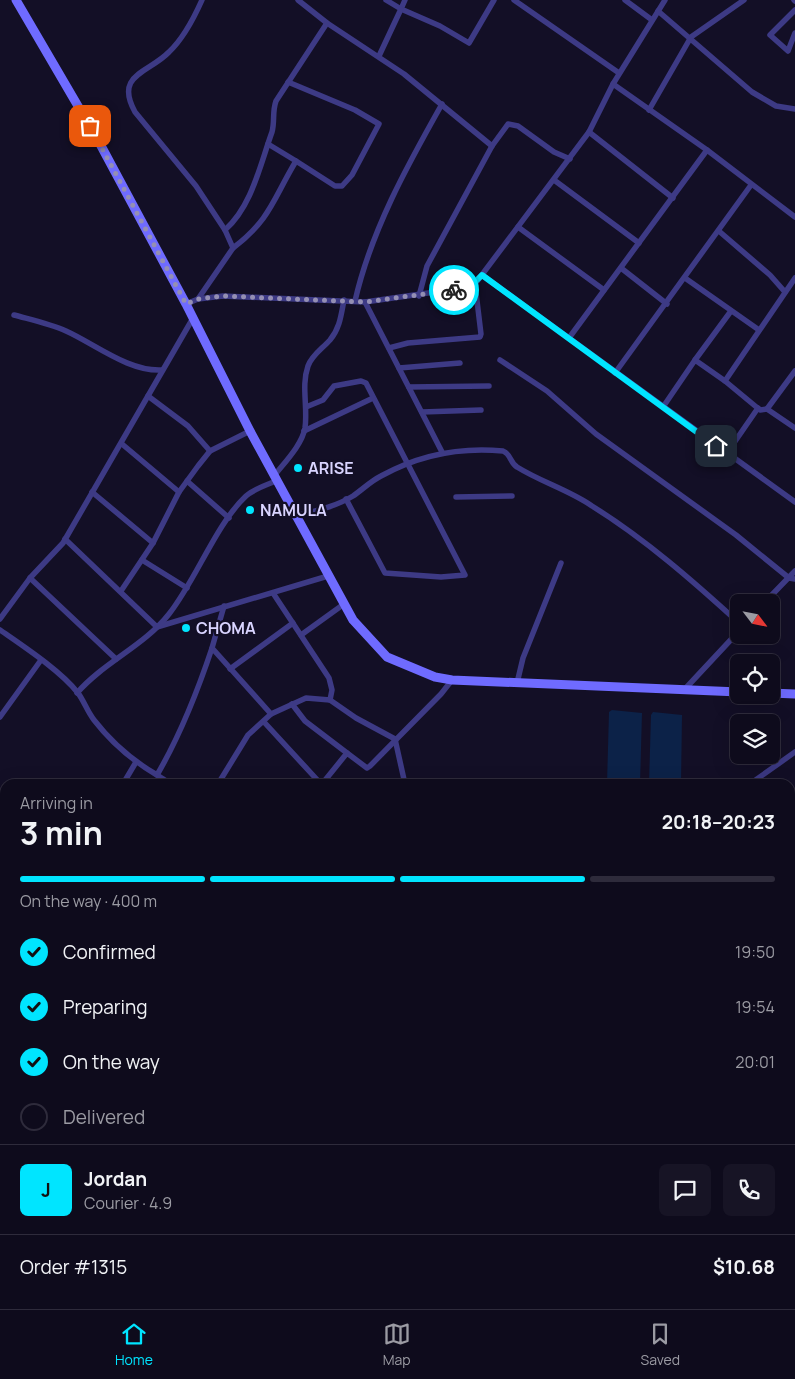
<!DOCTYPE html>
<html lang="en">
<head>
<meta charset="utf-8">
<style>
	:root { --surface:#0e0b1c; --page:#171425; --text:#f1f3f6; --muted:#9b9ba3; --line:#2e2b3b; --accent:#00e5ff }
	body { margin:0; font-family:Manrope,sans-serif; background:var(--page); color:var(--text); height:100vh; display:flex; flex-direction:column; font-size:19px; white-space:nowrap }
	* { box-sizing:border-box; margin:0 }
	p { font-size:16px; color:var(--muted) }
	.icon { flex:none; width:28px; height:28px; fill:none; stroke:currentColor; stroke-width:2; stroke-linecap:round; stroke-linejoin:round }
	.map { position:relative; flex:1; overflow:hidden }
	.details { position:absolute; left:0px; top:779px; width:795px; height:531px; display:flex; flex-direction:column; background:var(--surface); border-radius:15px 15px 0 0; box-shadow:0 5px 20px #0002,0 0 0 1px var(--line) }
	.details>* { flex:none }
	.needle { width:32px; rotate:122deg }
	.controls { position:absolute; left:730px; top:594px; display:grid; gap:10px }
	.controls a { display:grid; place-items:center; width:50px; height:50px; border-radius:8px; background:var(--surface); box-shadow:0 5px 20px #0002,0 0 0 1px var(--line); font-size:25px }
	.pin { position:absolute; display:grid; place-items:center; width:42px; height:42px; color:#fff; margin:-21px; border-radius:10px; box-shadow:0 2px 8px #0006 }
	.courier { position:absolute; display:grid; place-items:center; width:50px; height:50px; margin:-25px; border:4px solid #00e5ff; border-radius:50%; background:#fff; color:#222; box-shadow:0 1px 6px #0007 }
	.overview em { font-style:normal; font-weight:700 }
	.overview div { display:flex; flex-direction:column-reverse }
	.overview { display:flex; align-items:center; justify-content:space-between; height:85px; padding:0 20px }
	h1 { font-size:32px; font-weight:700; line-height:38px }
	.bar { display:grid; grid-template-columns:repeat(4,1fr); gap:8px 5px; align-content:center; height:60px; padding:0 20px }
	.bar i { height:6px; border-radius:4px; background:var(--line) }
	.bar .current { background:var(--accent) }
	.bar p { grid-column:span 4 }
	.line { display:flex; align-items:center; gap:12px; padding:0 20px; border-top:1px solid var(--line) }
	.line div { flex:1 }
	.round { display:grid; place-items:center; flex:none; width:52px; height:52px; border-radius:8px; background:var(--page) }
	ol { padding:0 20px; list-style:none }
	li { display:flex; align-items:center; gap:15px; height:55px }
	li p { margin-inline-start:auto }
	li .icon { padding:5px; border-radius:50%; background:var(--accent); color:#111; stroke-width:4 }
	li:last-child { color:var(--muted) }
	li i { width:28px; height:28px; border:2px solid var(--line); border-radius:50% }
	.tabs { display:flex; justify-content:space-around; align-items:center; height:70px; border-top:1px solid var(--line); background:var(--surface); font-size:14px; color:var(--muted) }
	.tabs a { display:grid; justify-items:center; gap:2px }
	.tabs .current { color:var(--accent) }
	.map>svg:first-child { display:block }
	.water { fill:#0c2248 }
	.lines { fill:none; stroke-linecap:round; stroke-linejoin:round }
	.street { stroke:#3d3a85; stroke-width:5.5 }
	.secondary { stroke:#6f6bff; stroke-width:9 }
	.rail { stroke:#00e5ff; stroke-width:2; stroke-dasharray:8 6; stroke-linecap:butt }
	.done { stroke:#948fb3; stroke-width:5; stroke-dasharray:0 9 }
	.route { stroke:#00e5ff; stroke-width:6 }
	.poi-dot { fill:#00e5ff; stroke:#130f26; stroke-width:2 }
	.labels { text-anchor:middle; stroke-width:4.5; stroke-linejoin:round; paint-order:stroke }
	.poi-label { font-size:16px; font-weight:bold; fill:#d9d4ff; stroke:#130f26; text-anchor:start }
</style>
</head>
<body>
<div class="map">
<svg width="795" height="1309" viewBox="0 0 795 1309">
	<rect width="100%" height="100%" fill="#130f26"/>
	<!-- water -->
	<g class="water">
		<polygon points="612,710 642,713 640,784 607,784 609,712"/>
		<polygon points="653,712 682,715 681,784 649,784 651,715"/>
	</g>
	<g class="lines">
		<!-- street -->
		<g class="street">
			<polyline points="298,0 327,23 404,74 492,146"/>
			<polyline points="405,0 401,9 440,26 469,43 494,0"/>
			<polyline points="514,0 619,73"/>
			<polyline points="625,0 652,20"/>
			<polyline points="794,0 795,1"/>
			<polyline points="795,10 770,35 788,51 795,33"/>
			<polyline points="658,11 752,92 776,106 795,109"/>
			<polyline points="379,56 401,9 386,0"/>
			<polyline points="288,82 355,110 379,124 352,175 342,186 335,186 296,161"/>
			<polyline points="613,84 707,150 795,217"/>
			<polyline points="649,110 691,37 744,0"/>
			<polyline points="589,132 673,198"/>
			<polyline points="554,180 639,243"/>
			<polyline points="518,227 604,290"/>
			<path d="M225,230C252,206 260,165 272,132C275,121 272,112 276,101L327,23"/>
			<polyline points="720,232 770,275 785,292"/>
			<path d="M233,248C271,219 273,199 296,161L268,144"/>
			<polyline points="621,268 667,304"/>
			<polyline points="482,275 795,502"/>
			<polyline points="685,278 759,330"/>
			<polyline points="419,296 427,266 492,146 508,124 518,126 554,152 570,159"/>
			<path d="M198,299L233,248L225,230L196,186L135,112C114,74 149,73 169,52C184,38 194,18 202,0"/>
			<path d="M355,301C371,231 407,166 442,104"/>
			<polyline points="365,302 442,452"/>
			<polyline points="186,304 198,299 223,296 365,302 470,287 475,284 589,132 613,84 665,0"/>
			<path d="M14,315C32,320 50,324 66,331C95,344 129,372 162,370"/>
			<polyline points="569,338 707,150"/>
			<polyline points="389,348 408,343 480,337 481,334 475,284"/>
			<polyline points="500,360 547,391 596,434 736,535 789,578 795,579"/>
			<polyline points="695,360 731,311"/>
			<polyline points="399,368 460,363"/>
			<polyline points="615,373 751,185"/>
			<polyline points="725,381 795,278"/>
			<polyline points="409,387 489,386"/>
			<polyline points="148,396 188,426 210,451"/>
			<polyline points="306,407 323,400 334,386 361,381 366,383 465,575 441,577 385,573 346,499"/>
			<polyline points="663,407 695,360 725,381 760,410 767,409 795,371"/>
			<polyline points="767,409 795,428"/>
			<polyline points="422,412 481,410"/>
			<polyline points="304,431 373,398"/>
			<polyline points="122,444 179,492"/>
			<polyline points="727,453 758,408"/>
			<path d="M274,476C284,463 302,445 305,428C308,407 301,386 308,366C312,355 322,349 330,340C340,328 341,315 344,300"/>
			<polyline points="187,481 229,518"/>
			<polyline points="92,492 153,543"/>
			<polyline points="456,497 512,496"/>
			<path d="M295,516C315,511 335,507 353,496C363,489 371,481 381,476C419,455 461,447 503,451C511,454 510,463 517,467C541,482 569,490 592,506C645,539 693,581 739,623"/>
			<polyline points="65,539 157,627 328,576"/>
			<polyline points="142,560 187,588"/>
			<polyline points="30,578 116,659"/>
			<polyline points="121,591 153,543 179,492 198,466 210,451 250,431"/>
			<polyline points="273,593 329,678 332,690 330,700"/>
			<polyline points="765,602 795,571"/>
			<polyline points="224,606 212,648 271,714 306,698 330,700 356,718 395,739 405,784"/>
			<polyline points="0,619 30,578 63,543 193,318"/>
			<path d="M0,630C23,646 61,671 78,693C84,701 87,711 94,720C111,742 133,761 157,775C181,734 197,693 212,648"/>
			<polyline points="301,635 344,604"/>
			<polyline points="230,669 293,623"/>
			<polyline points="517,683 523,658 561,563"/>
			<polyline points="684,690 739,631"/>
			<path d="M77,693C104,662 144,646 169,614C196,580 216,524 246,496C254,489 266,485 276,481"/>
			<polyline points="292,704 305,721 347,753"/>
			<polyline points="0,717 41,660"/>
			<polyline points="264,722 321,784"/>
			<polyline points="157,775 171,784"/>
			<polyline points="123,784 136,762"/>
			<polyline points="218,784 248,735 271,714"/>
			<polyline points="322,784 347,753 367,768 370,766 441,694 452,680"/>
			<polyline points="750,784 795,752"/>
			<polyline points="0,835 5,839"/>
			<polyline points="0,954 5,946"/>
			<polyline points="0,1074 5,1073"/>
			<polyline points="790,1082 795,1082"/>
			<polyline points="0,1225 5,1221"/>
			<polyline points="790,1245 795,1239"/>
			<polyline points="294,1305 298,1309"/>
			<polyline points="669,1305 708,1305"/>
			<polyline points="175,1309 181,1305"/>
			<polyline points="405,1309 413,1305"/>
			<polyline points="428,1309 428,1305"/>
			<polyline points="520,1309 521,1305"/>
			<polyline points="744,1309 745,1305"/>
		</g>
		<!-- secondary -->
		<g class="secondary">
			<polyline points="16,0 99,142 186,304 250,431 353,620 387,657 435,677 452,680 739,692"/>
			<polyline points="771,693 795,694"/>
		</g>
		<!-- rail -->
		<g class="rail">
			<polyline points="790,1229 795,1229"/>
			<polyline points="790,1288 795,1285"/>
		</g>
	</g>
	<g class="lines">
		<!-- done -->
		<polyline class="done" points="90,126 186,304 198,299 223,296 365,302 454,290"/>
		<!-- route -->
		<polyline class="route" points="454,290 470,287 482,275 716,446"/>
	</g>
	<!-- markers -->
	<g class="poi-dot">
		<circle cx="298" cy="468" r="5"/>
		<circle cx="250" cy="510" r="5"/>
		<circle cx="186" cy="628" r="5"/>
	</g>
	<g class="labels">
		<!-- poi labels -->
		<g class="poi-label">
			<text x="308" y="474">ARISE</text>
			<text x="260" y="516">NAMULA</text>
			<text x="196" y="634">CHOMA</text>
		</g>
	</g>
</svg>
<div class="controls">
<a><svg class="needle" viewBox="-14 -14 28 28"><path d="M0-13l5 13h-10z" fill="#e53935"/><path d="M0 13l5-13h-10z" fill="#9b9ba3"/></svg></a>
<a><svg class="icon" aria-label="locate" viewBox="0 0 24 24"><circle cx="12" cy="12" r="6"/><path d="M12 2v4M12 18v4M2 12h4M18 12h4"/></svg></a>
<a><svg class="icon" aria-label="layers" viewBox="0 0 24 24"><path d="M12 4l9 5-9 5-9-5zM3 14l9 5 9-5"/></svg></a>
</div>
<div class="pin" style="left:90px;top:126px;background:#ea580c"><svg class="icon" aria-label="bag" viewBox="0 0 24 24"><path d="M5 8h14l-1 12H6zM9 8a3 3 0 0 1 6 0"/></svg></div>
<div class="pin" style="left:716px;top:446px;background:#1f2937"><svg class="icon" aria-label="home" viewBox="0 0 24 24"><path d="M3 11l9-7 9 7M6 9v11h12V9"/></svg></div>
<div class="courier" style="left:454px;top:290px"><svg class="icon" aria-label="bike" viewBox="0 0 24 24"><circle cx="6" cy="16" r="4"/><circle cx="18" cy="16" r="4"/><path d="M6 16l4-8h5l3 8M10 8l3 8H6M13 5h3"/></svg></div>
<section class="details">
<div class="overview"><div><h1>3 min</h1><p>Arriving in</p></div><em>20:18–20:23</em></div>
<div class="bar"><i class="current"></i><i class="current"></i><i class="current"></i><i></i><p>On the way · 400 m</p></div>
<ol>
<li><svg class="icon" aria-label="check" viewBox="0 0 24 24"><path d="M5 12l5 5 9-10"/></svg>Confirmed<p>19:50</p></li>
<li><svg class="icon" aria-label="check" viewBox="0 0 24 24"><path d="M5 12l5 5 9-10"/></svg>Preparing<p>19:54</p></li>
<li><svg class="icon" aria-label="check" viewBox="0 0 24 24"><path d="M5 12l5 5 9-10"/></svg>On the way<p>20:01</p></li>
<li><i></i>Delivered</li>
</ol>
<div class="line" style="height:90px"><b class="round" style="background:var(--accent);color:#111">J</b><div><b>Jordan</b><p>Courier · 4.9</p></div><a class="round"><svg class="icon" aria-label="chat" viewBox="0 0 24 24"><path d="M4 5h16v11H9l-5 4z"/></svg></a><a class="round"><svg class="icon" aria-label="phone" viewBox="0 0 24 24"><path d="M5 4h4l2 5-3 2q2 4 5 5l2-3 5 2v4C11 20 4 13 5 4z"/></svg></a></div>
<div class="line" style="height:65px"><div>Order #1315</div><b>$10.68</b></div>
</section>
</div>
<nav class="tabs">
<a class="current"><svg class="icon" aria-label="home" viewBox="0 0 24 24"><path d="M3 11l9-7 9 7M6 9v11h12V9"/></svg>Home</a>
<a><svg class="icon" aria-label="map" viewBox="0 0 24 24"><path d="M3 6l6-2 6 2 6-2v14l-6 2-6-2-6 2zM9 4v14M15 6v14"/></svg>Map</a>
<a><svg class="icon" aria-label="saved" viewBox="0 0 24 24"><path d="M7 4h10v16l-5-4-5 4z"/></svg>Saved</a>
</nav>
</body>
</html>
